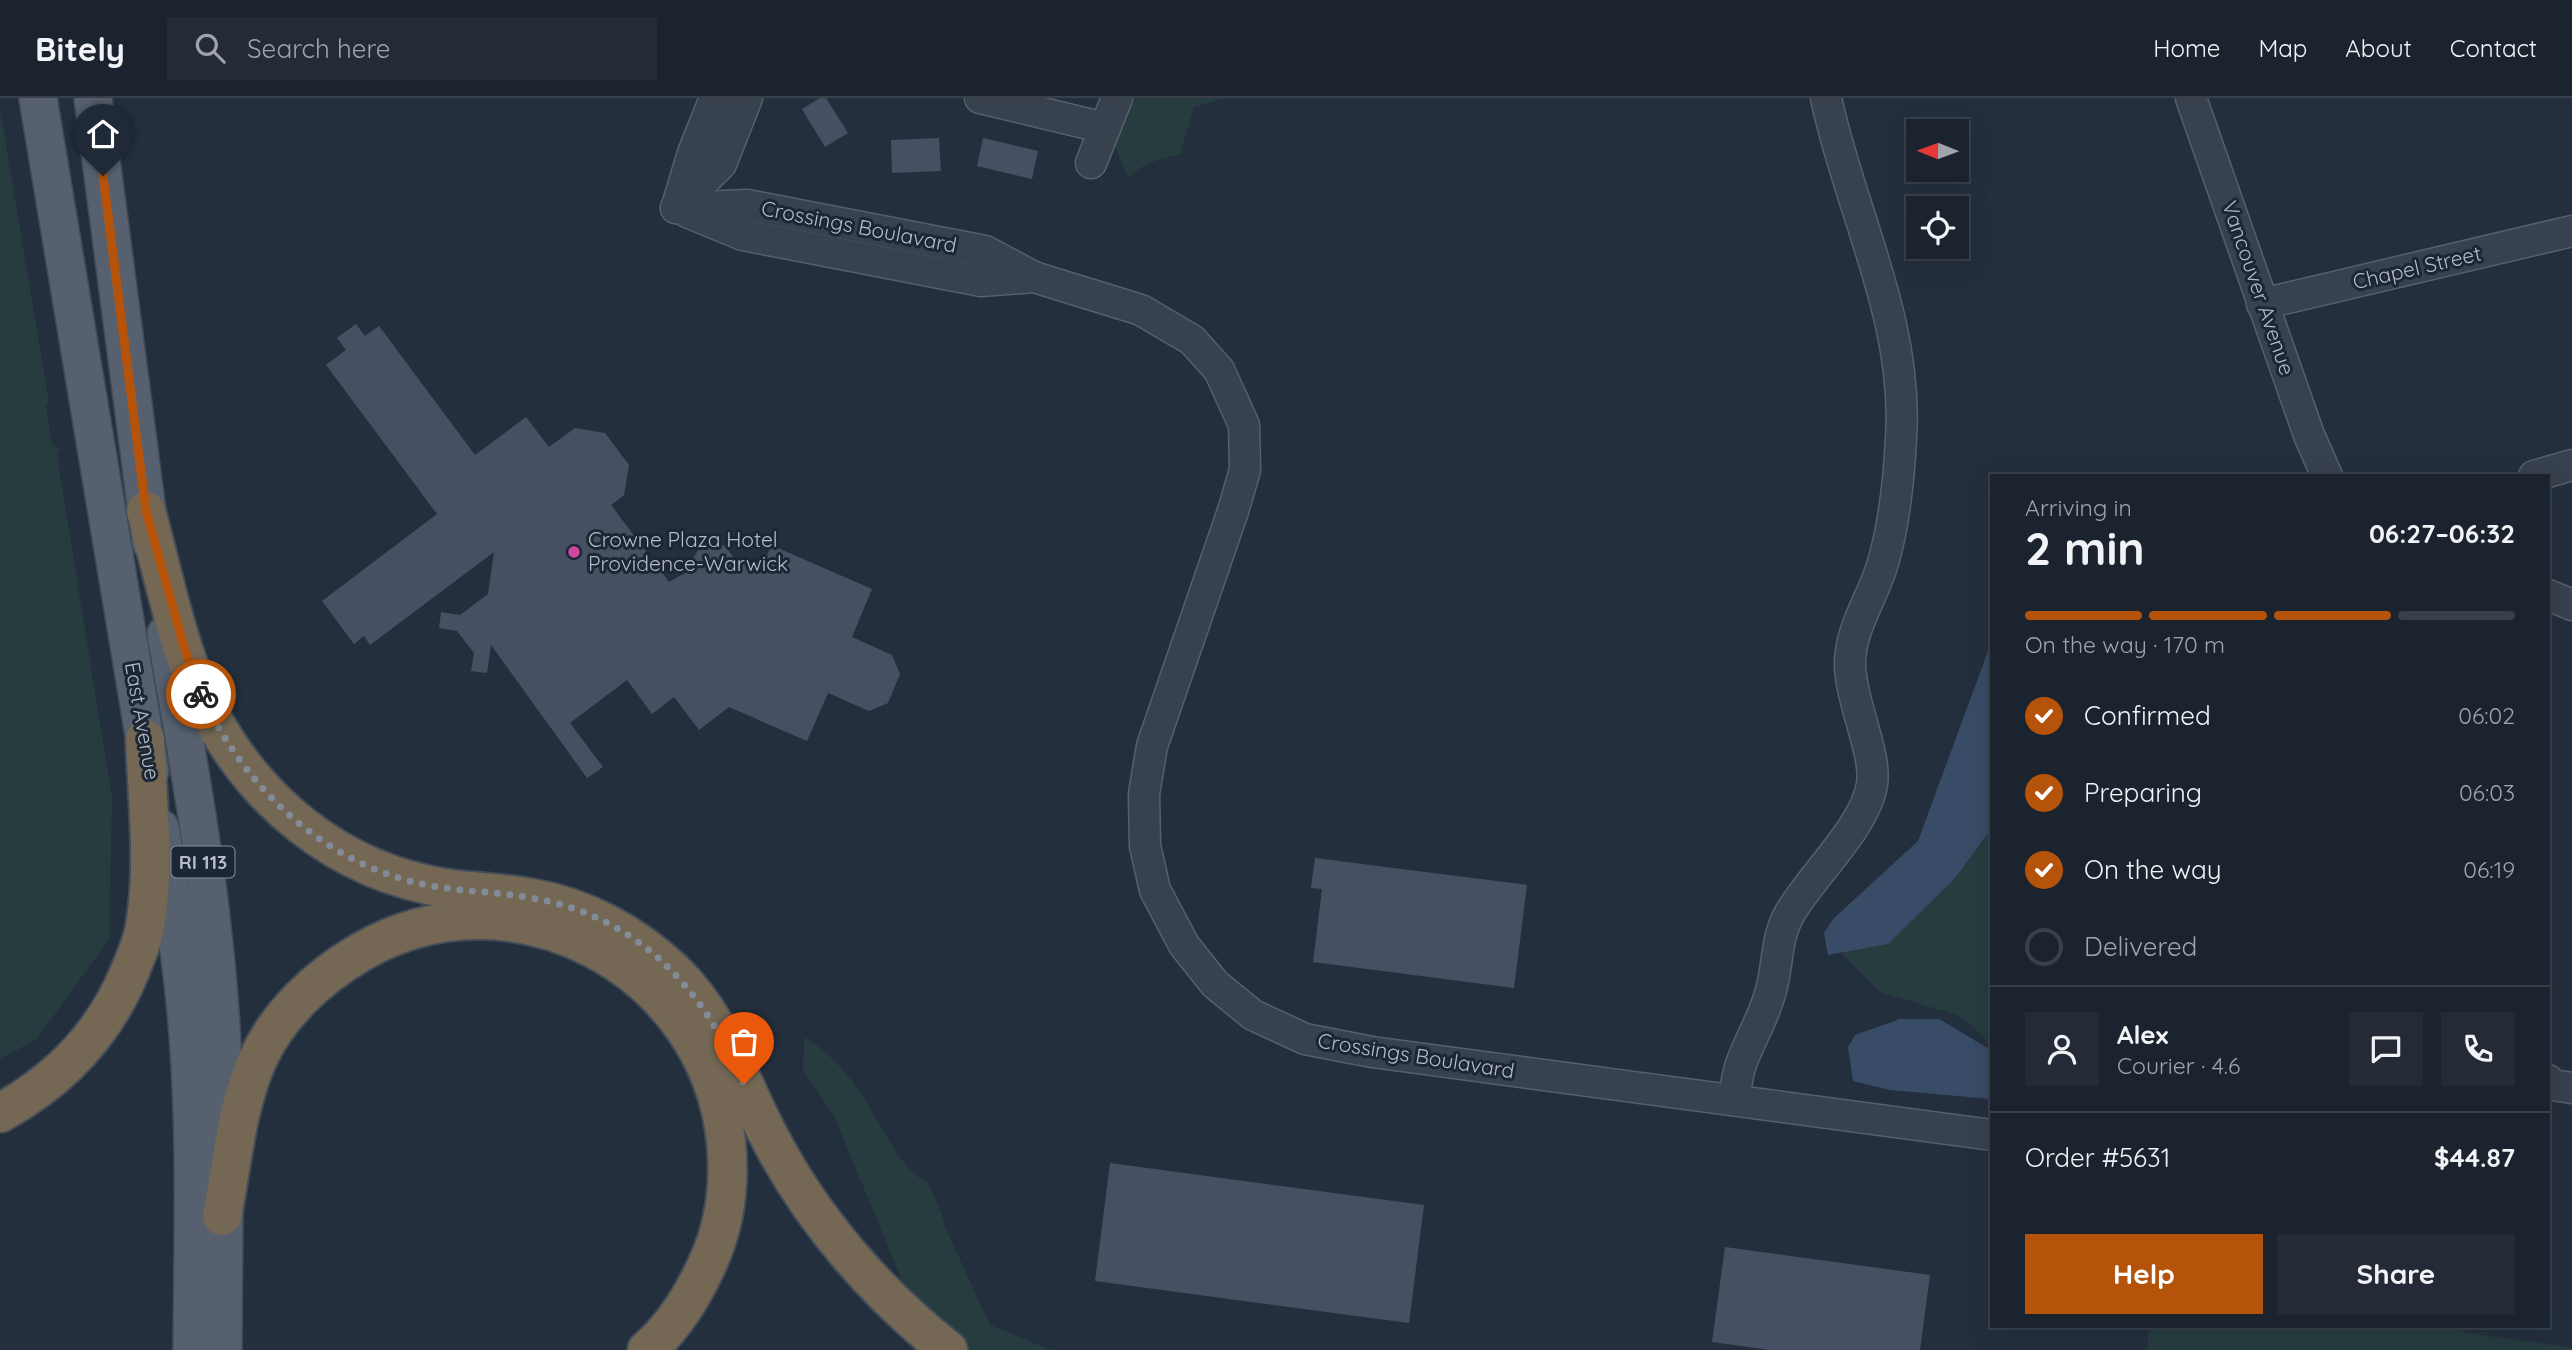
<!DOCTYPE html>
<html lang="en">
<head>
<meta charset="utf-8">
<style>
	:root { --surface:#1b232e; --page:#242b36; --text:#f1f3f6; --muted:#a0a4aa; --line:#39404a; --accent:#b45309 }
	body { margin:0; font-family:Quicksand,sans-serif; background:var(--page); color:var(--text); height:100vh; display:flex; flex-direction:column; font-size:26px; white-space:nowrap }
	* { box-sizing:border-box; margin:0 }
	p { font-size:23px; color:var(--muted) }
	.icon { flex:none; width:38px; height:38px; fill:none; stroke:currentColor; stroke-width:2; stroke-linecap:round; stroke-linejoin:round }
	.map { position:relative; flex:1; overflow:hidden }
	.sheet { position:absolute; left:1990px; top:376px; width:560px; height:854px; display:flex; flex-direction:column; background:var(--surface); border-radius:0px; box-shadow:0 7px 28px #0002,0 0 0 2px var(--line) }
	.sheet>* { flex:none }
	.needle { width:46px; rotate:271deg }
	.buttons { position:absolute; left:1906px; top:21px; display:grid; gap:14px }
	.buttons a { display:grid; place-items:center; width:63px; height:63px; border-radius:0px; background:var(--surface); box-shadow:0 7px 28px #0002,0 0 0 2px var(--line); font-size:35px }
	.pin { position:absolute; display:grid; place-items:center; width:60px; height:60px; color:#fff; margin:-72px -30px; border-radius:50% 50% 50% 0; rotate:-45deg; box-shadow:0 0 7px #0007 }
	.pin .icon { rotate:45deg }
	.courier { position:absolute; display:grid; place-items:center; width:70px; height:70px; margin:-35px; border:5px solid #b45309; border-radius:50%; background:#fff; color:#222; box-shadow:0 2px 9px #0007 }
	.head em { font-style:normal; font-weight:700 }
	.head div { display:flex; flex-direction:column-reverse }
	.head { display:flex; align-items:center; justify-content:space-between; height:119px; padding:0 35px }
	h1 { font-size:46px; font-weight:700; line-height:52px }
	.bar { display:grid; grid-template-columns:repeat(4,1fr); gap:10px 7px; align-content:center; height:84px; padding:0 35px }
	.bar i { height:9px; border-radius:5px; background:var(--line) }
	.bar .active { background:var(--accent) }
	.bar p { grid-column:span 4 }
	.line { display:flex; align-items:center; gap:18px; padding:0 35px; border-top:2px solid var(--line) }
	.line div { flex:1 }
	.round { display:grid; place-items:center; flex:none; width:74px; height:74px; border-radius:0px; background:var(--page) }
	ol { padding:0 35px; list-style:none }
	li { display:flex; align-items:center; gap:21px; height:77px }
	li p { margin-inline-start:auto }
	li .icon { padding:7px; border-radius:50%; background:var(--accent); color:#fff; stroke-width:4 }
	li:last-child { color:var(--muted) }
	li i { width:38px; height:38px; border:4px solid var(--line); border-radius:50% }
	.button { display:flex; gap:14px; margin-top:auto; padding:14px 35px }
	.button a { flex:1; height:80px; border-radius:0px; background:var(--accent); color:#fff; font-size:28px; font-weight:700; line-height:80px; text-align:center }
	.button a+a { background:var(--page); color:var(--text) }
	header { display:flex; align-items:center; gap:42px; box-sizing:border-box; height:98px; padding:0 35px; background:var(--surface); border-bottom:2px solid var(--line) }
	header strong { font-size:33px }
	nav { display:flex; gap:38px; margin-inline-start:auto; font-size:24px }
	.search { width:490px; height:63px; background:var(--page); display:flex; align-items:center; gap:18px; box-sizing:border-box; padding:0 24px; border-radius:0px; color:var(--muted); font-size:26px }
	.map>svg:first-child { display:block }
	.green { fill:#263c3f }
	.water { fill:#394c67 }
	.building { fill:#455162 }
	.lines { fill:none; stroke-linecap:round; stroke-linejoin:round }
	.minor-casing { stroke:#565f6c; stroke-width:33 }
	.major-casing { stroke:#414a57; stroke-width:40 }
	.highway-casing { stroke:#434c59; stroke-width:42 }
	.minor { stroke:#38414e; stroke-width:30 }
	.major { stroke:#56606e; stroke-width:37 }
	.highway { stroke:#746855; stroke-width:38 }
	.done { stroke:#828b98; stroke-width:7; stroke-dasharray:0 12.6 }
	.route { stroke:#b45309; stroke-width:9 }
	.hotel-dot { fill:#d1479c; stroke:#1d2633; stroke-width:2.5 }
	.labels { text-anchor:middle; stroke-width:6; stroke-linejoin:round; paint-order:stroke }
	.shield { fill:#1d2633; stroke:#878f9c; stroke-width:2 }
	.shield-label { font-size:19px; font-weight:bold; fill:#b4bcc9 }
	.street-label { font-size:21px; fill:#b4bcc9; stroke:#1d2633 }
	.poi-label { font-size:21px; fill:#b4bcc9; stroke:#1d2633; text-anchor:start }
</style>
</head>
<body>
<header>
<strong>Bitely</strong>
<div class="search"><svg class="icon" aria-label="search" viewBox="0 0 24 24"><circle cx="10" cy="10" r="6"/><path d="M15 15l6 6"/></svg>Search here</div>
<nav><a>Home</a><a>Map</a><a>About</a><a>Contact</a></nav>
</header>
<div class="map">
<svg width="2572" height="1252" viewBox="0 0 2572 1252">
	<rect width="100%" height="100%" fill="#242f3e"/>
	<!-- green -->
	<g class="green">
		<polygon points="1116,0 1223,0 1194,9 1180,56 1148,65 1128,79 1105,24"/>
		<polygon points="0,12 49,305 46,307 52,347 60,351 57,357 112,700 109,841 37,941 0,961"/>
		<path d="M1991,731V949C1979,935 1959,912 1940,912L1880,894L1842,856L1956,779Z"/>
		<path d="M804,939C827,952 843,971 859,992C878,1018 898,1072 927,1084L941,1114L945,1129L990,1227L1051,1252H956L918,1221L834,1018L803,972Z"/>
		<polygon points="2149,1228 2461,1229 2463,1234 2572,1250 2572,1252 2147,1252"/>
	</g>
	<!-- water -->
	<g class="water">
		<polygon points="1991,545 1991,731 1956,779 1888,846 1828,857 1824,835 1833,821 1918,743"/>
		<polygon points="1900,921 1939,921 1991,952 1991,1001 1890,992 1853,983 1848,949 1855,937"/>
	</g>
	<!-- building -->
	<g class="building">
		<polygon points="820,0 826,0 848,35 825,49 802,11"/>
		<polygon points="939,40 941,73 892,75 891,42"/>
		<polygon points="983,40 1038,53 1032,81 977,68"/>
		<polygon points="356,226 365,238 379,228 475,357 526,319 549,349 575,330 605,335 629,367 624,397 611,407 669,484 692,471 692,463 699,450 712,445 725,448 738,465 762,470 771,447 872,491 852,539 892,557 900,576 888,605 869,613 828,595 807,643 729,609 699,632 674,599 652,616 627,582 570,625 603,669 587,680 491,547 487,575 471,573 474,555 457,533 439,530 441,514 460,517 488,496 494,454 370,547 364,538 354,546 322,503 437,416 326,267 346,252 337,240"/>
		<polygon points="1315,760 1527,787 1514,890 1313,864 1322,791 1311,790"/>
		<polygon points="1110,1065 1424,1107 1409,1225 1095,1183"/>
		<polygon points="1725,1149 1930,1177 1920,1252 1770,1252 1712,1244"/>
	</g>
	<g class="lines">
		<defs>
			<g id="minor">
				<polyline points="980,0 1105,30"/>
				<polyline points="2191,0 2309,337 2327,378"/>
				<polyline points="1091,65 1117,0"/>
				<polyline points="677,108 693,55 715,0"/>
				<polyline points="676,110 747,107 985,153 1034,179 1141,212 1192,242 1219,272 1244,327 1245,372 1233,413 1152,648 1144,696 1145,748 1155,792 1184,847 1215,886 1253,917 1305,941 1372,954 1992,1037"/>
				<polyline points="676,110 721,66 747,0"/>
				<polyline points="687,114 743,137 981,183 1034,179"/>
				<polyline points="2262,206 2572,133"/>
				<polyline points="2534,378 2572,367"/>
				<polyline points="2548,497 2572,507"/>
				<polyline points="2548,982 2552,987 2572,990"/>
				<path d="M1734,1002C1736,990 1737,977 1741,966C1749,944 1761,924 1768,902C1779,874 1774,842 1790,815C1812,777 1866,728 1872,686C1877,656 1850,602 1850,566C1850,528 1875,497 1884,461C1895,422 1899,380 1901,340C1909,222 1850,113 1826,0"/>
			</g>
			<g id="major">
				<polyline points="38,0 150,673"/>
				<polyline points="93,0 151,444"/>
				<path d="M166,536C189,666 213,797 221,929C227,1036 223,1145 223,1252"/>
				<path d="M160,730C172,799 183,867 188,937C196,1041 193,1147 192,1252"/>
			</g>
			<g id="highway">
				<path d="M146,413C162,472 176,542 201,598C249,701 338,775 451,791C477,794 505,795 531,800C584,809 634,836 673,873C723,920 740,986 772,1044C814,1124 877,1196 948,1252"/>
				<path d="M0,1015C60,982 104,937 130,873C137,856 144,840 146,822C155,763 147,700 145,641"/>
				<path d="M222,1118C232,1067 236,1011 257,963C277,917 318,879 361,854C513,766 708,870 726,1043C730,1083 726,1124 709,1162C694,1196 675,1228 647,1252"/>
			</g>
		</defs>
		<!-- minor casing -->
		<use href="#minor" class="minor-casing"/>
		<!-- major casing -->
		<use href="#major" class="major-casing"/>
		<!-- highway casing -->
		<use href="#highway" class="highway-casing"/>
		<!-- minor -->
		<use href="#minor" class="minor"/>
		<!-- major -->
		<use href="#major" class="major"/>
		<!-- highway -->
		<use href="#highway" class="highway"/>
	</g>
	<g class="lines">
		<!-- done -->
		<path class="done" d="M201,596C242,683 311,755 406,782C447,794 489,792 531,800C637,817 704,891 744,986"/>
		<!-- route -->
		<polyline class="route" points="103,78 146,413 184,549 201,596"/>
	</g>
	<!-- markers -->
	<circle class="hotel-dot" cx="574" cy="454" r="7"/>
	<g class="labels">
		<!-- shield labels -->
		<rect class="shield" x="171.5" y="748.5" width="63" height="31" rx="5"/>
		<g class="shield-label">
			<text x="203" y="771">RI 113</text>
		</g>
		<!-- street labels -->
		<g class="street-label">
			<text transform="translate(859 129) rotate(11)" y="7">Crossings Boulavard</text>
			<text transform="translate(2417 170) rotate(-13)" y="7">Chapel Street</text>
			<text transform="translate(2258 190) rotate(71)" y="7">Vancouver Avenue</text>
			<text transform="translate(142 623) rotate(80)" y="7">East Avenue</text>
			<text transform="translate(1416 958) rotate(9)" y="7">Crossings Boulavard</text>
		</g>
		<!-- poi labels -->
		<g class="poi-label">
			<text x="588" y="449">Crowne Plaza Hotel<tspan x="588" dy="24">Providence-Warwick</tspan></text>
		</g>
	</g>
</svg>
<div class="buttons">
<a><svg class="needle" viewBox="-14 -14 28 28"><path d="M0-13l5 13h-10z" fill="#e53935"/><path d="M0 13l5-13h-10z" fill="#a0a4aa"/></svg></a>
<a><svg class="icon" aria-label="locate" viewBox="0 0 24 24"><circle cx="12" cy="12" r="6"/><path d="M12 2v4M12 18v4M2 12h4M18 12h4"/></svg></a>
</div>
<div class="pin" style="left:744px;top:986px;background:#ea580c"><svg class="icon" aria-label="bag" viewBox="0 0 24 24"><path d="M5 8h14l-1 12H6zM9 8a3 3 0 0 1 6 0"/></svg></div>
<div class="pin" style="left:103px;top:78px;background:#1f2937"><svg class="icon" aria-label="home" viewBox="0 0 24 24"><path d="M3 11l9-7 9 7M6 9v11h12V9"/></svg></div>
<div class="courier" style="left:201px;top:596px"><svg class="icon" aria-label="bike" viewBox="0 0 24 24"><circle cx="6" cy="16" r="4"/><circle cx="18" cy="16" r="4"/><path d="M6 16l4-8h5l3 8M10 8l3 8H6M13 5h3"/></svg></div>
<section class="sheet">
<div class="head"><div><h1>2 min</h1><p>Arriving in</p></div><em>06:27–06:32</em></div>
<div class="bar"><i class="active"></i><i class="active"></i><i class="active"></i><i></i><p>On the way · 170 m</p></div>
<ol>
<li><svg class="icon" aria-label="check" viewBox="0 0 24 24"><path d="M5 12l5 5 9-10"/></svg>Confirmed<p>06:02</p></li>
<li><svg class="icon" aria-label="check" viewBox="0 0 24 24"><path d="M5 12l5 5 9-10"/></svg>Preparing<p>06:03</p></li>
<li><svg class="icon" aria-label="check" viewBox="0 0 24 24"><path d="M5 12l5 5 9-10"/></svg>On the way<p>06:19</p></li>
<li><i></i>Delivered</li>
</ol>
<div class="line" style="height:126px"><a class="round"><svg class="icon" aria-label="person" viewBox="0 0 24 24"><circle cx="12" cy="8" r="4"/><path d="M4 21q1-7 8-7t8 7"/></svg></a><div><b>Alex</b><p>Courier · 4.6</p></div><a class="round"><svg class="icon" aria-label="chat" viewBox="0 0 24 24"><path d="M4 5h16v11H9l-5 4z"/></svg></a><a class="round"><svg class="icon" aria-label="phone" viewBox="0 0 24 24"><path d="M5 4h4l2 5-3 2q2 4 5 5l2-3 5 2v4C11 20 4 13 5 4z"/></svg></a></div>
<div class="line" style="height:91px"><div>Order #5631</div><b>$44.87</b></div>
<div class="button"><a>Help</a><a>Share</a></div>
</section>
</div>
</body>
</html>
